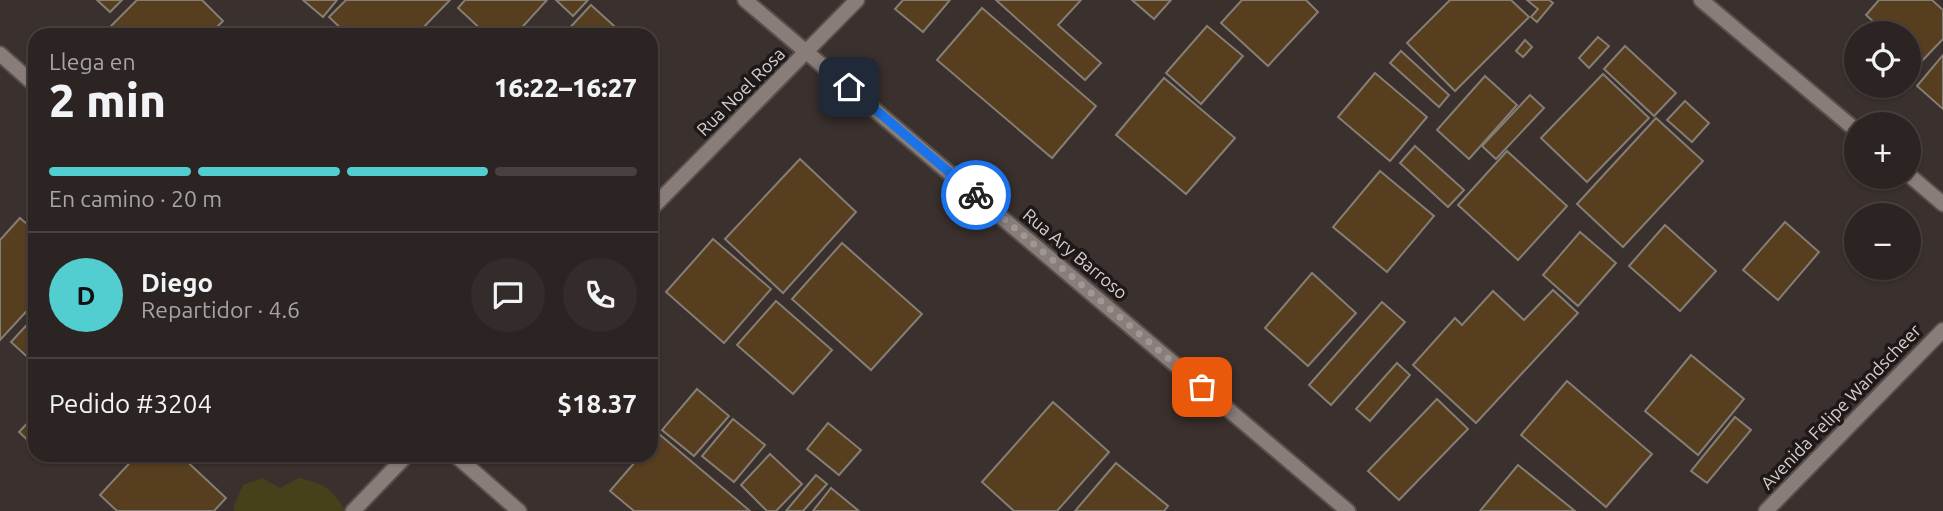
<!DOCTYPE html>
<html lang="es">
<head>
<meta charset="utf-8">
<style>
	:root { --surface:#2c2422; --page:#342c2a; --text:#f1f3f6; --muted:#a6a4a5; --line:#484140; --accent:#52cdd0 }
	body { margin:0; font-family:Ubuntu,sans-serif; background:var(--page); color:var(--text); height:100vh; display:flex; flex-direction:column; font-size:26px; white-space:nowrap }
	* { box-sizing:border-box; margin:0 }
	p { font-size:23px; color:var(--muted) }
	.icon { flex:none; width:38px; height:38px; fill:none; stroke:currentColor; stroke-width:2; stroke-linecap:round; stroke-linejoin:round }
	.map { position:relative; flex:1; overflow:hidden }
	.drawer { position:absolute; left:28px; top:28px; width:630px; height:434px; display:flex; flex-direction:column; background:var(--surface); border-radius:21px; box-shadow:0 2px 5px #0004,0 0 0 2px var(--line) }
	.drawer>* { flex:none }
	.controls { position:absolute; left:1844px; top:21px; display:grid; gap:14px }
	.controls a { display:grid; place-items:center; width:77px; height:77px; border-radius:50%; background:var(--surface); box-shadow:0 2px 5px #0004,0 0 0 2px var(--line); font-size:35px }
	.pin { position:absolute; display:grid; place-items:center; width:60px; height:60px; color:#fff; margin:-30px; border-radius:14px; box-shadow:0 4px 10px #0006 }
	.courier { position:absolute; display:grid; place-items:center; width:70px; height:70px; margin:-35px; border:5px solid #1a73e8; border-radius:50%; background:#fff; color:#222; box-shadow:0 2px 9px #0007 }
	.overview em { font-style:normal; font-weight:800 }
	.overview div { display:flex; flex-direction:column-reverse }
	.overview { display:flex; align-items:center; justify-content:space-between; height:119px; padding:0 21px }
	h1 { font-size:46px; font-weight:800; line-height:52px }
	.bar { display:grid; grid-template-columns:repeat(4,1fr); gap:10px 7px; align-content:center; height:84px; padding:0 21px }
	.bar i { height:9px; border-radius:5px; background:var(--line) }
	.bar .active { background:var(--accent) }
	.bar p { grid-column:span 4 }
	.line { display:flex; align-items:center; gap:18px; padding:0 21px; border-top:2px solid var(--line) }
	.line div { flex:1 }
	.round { display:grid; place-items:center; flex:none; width:74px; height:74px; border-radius:37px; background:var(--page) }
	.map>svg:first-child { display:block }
	.green { fill:#45411b }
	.building { fill:#563e1f; stroke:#857e75; stroke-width:2 }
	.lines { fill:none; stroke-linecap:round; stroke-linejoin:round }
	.minor-casing { stroke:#574f4c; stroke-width:18 }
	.minor { stroke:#897d79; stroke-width:14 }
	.done { stroke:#9f9795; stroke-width:7; stroke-dasharray:0 12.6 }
	.route { stroke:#1a73e8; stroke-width:9 }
	.labels { text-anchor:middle; stroke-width:7; stroke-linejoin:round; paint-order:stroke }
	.street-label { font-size:18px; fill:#d6cfcd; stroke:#1e1918 }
</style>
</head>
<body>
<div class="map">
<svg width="1943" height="511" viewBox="0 0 1943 511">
	<rect width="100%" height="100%" fill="#3a302d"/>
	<!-- green -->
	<path class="green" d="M262,478L280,488L299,478C325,484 331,488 346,511H234V505L243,485Z"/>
	<!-- building -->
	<g class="building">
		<polygon points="97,0 122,0 110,12"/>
		<polygon points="137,0 202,0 223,21 209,35 102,35"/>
		<polygon points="303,0 337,0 323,17"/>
		<polygon points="346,0 450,0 416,35 348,35 329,17"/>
		<polygon points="465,0 547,0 515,35 487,35 458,8"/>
		<polygon points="556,0 588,0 573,16"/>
		<polygon points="903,0 950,0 923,32 895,9"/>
		<polygon points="996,0 1081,0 1058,25 1101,63 1085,80"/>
		<polygon points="1132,0 1171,0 1154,19"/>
		<polygon points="1242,0 1306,0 1318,12 1268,66 1221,23"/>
		<polygon points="1450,0 1511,0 1529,17 1455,91 1407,43"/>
		<polygon points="1527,0 1549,0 1553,3 1537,22 1531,17 1538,9"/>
		<polygon points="1879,0 1932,0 1943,10 1943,39 1919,64 1909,55 1909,33 1886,33 1866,15"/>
		<polygon points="591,5 624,35 563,35"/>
		<polygon points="982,8 1096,106 1052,158 937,60"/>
		<polygon points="1207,26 1243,56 1201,104 1166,73"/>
		<polygon points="1598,37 1609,46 1589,68 1579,58"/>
		<polygon points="1525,40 1532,47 1523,57 1516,51"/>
		<polygon points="1625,46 1676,93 1654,116 1604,69"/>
		<polygon points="1401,51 1449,95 1439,107 1390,63"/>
		<polygon points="1943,55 1943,109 1917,86"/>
		<polygon points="1375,73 1427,117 1390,161 1338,117"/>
		<polygon points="1603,74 1649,118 1587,182 1541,138"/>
		<polygon points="1485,76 1517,105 1469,159 1437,130"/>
		<polygon points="1164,78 1235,138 1186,194 1116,135"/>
		<polygon points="1530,95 1544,108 1496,159 1482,146"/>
		<polygon points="1685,101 1709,123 1692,142 1667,120"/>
		<polygon points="1656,118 1703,161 1623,247 1577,204"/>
		<polygon points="1415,146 1464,190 1448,207 1400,163"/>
		<polygon points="1507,151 1567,206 1518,260 1458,205"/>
		<polygon points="800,159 856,212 783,293 725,239"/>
		<polygon points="1380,171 1434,216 1387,272 1333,227"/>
		<polygon points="20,218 35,231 35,302 0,340 0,240"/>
		<polygon points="1785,222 1819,252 1778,300 1743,270"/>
		<polygon points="1665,225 1716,271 1680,311 1629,266"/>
		<polygon points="1580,232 1616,263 1578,306 1543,275"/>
		<polygon points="713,239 771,289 724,343 666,292"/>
		<polygon points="842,243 922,314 871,370 792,299"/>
		<polygon points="1312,273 1356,313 1308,366 1265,328"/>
		<polygon points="1553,290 1578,313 1476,423 1413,365 1455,318 1462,325 1493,291 1524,320"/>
		<polygon points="776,301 832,350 793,394 737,345"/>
		<polygon points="1382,302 1405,322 1331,405 1309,385"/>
		<polygon points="35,316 35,364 11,342"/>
		<polygon points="1691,355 1744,399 1698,455 1645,411"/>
		<polygon points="1397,363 1410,375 1370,421 1356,409"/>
		<polygon points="1567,381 1652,454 1606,507 1521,435"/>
		<polygon points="697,389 729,416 694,456 662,430"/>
		<polygon points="1437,399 1468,429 1399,500 1368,471"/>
		<polygon points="1053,402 1109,452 1057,511 1014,511 982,482"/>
		<polygon points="35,415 35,447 19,432"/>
		<polygon points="1735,417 1751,430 1707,483 1691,471"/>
		<polygon points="733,419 765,445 734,482 702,456"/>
		<polygon points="828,423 861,450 839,475 807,449"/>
		<polygon points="659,434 750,511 634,511 610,491 641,455 651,455 651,443"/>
		<polygon points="770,454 802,484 776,511 767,511 741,485"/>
		<polygon points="137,455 180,455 226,498 214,511 117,511 100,495"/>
		<polygon points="1116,463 1168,506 1164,511 1075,511"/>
		<polygon points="1518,465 1575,511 1480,511"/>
		<polygon points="816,475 827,484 803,511 786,511"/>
		<polygon points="831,488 859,511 813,511"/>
	</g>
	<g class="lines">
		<defs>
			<g id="minor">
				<polyline points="745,0 1348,511"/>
				<polyline points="1701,0 1857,131"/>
				<polyline points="0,54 35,85"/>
				<polyline points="1909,175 1943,204"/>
				<polyline points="651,209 857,0"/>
				<polyline points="455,455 519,511"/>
				<polyline points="353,511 407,455"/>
				<polyline points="1766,511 1943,330"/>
			</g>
		</defs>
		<!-- minor casing -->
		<use href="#minor" class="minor-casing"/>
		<!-- minor -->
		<use href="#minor" class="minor"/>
	</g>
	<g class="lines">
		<!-- done -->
		<polyline class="done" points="976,195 1202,387"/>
		<!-- route -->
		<polyline class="route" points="849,87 976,195"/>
	</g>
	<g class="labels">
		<!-- street labels -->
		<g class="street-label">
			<text transform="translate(741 92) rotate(-45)" y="6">Rua Noel Rosa</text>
			<text transform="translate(1075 254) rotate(40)" y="6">Rua Ary Barroso</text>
			<text transform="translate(1841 407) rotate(-46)" y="6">Avenida Felipe Wandscheer</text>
		</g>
	</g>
</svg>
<div class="controls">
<a><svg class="icon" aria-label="locate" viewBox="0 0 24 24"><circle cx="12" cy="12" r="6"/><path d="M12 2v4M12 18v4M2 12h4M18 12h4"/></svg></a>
<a>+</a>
<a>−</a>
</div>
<div class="pin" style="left:1202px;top:387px;background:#ea580c"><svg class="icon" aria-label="bag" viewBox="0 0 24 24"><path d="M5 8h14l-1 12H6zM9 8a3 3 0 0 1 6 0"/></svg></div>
<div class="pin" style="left:849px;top:87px;background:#1f2937"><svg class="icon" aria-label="home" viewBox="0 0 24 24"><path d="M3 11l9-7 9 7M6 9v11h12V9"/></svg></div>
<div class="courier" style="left:976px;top:195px"><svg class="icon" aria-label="bike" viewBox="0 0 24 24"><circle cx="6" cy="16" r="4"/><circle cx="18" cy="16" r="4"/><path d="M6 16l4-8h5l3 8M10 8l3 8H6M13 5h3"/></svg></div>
<section class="drawer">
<div class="overview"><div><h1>2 min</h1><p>Llega en</p></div><em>16:22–16:27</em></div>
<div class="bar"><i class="active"></i><i class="active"></i><i class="active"></i><i></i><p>En camino · 20 m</p></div>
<div class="line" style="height:126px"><b class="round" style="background:var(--accent);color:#111">D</b><div><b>Diego</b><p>Repartidor · 4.6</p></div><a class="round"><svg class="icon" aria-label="chat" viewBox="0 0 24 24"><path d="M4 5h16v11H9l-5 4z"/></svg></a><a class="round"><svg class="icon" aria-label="phone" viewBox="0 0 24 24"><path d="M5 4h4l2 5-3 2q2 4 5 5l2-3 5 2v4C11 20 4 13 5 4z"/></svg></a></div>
<div class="line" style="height:91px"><div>Pedido #3204</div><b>$18.37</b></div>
</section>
</div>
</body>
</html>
